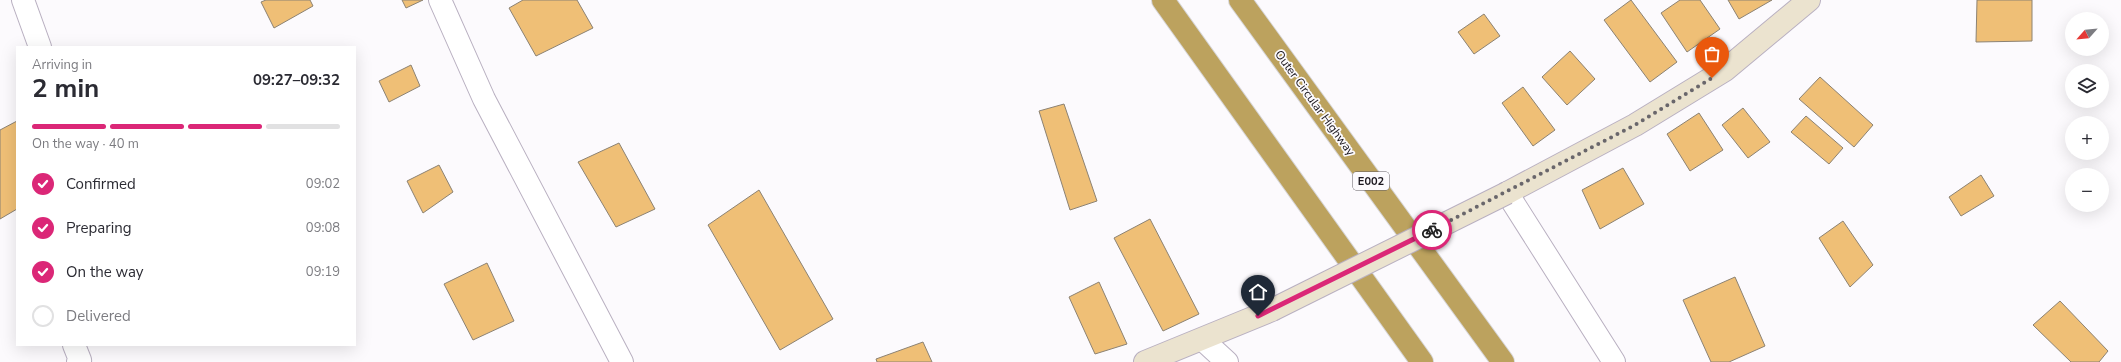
<!DOCTYPE html>
<html lang="en">
<head>
<meta charset="utf-8">
<style>
	:root { --surface:#fff; --page:#f2f2f3; --text:#2b2b33; --muted:#7c7c81; --line:#e1e1e2; --accent:#db2777 }
	body { margin:0; font-family:"Nunito Sans",sans-serif; background:var(--page); color:var(--text); height:100vh; display:flex; flex-direction:column; font-size:15px; white-space:nowrap }
	* { box-sizing:border-box; margin:0 }
	p { font-size:13px; color:var(--muted) }
	.icon { flex:none; width:22px; height:22px; fill:none; stroke:currentColor; stroke-width:2; stroke-linecap:round; stroke-linejoin:round }
	.map { position:relative; flex:1; overflow:hidden }
	.side { position:absolute; left:16px; top:46px; width:340px; height:300px; display:flex; flex-direction:column; background:var(--surface); border-radius:0px; box-shadow:0 4px 16px #0002 }
	.side>* { flex:none }
	.needle { width:26px; rotate:243deg }
	.tools { position:absolute; left:2065px; top:12px; display:grid; gap:8px }
	.tools a { display:grid; place-items:center; width:44px; height:44px; border-radius:50%; background:var(--surface); box-shadow:0 4px 16px #0002; font-size:20px }
	.pin { position:absolute; display:grid; place-items:center; width:34px; height:34px; color:#fff; margin:-41px -17px; border-radius:50% 50% 50% 0; rotate:-45deg; box-shadow:0 0 4px #0007 }
	.pin .icon { rotate:45deg }
	.courier { position:absolute; display:grid; place-items:center; width:40px; height:40px; margin:-20px; border:3px solid #db2777; border-radius:50%; background:#fff; color:#222; box-shadow:0 1px 5px #0007 }
	.summary em { font-style:normal; font-weight:700 }
	.summary div { display:flex; flex-direction:column-reverse }
	.summary { display:flex; align-items:center; justify-content:space-between; height:68px; padding:0 16px }
	h1 { font-size:26px; font-weight:700; line-height:30px }
	.bar { display:grid; grid-template-columns:repeat(4,1fr); gap:6px 4px; align-content:center; height:48px; padding:0 16px }
	.bar i { height:5px; border-radius:3px; background:var(--line) }
	.bar .current { background:var(--accent) }
	.bar p { grid-column:span 4 }
	ol { padding:0 16px; list-style:none }
	li { display:flex; align-items:center; gap:12px; height:44px }
	li p { margin-inline-start:auto }
	li .icon { padding:4px; border-radius:50%; background:var(--accent); color:#fff; stroke-width:4 }
	li:last-child { color:var(--muted) }
	li i { width:22px; height:22px; border:2px solid var(--line); border-radius:50% }
	.map>svg:first-child { display:block }
	.building { fill:#efbf76; stroke:#8c8273 }
	.lines { fill:none; stroke-linecap:round; stroke-linejoin:round }
	.street-casing { stroke:#b9b0c1; stroke-width:24 }
	.secondary-casing { stroke:#b9b0c1; stroke-width:24 }
	.highway-casing { stroke:#d6d5d6; stroke-width:24 }
	.street { stroke:#fff; stroke-width:22 }
	.secondary { stroke:#ebe3cf; stroke-width:22 }
	.highway { stroke:#bca25e; stroke-width:22 }
	.secondary-bridge-casing { stroke:#b9b0c1; stroke-width:24; stroke-linecap:butt }
	.secondary-bridge { stroke:#ebe3cf; stroke-width:22 }
	.done { stroke:#69666b; stroke-width:4; stroke-dasharray:0 7.2 }
	.route { stroke:#db2777; stroke-width:5 }
	.labels { text-anchor:middle; stroke-width:3.5; stroke-linejoin:round; paint-order:stroke }
	.shield { fill:#fcfafd; stroke:#5e5a60; stroke-width:1 }
	.shield-label { font-size:11px; font-weight:bold; fill:#1a161d }
	.street-label { font-size:12px; fill:#1a161d; stroke:#fcfafd }
</style>
</head>
<body>
<div class="map">
<svg width="2121" height="362" viewBox="0 0 2121 362">
	<rect width="100%" height="100%" fill="#fcfafd"/>
	<!-- building -->
	<g class="building">
		<polygon points="266,0 310,0 313,6 274,28 261,2"/>
		<polygon points="402,0 423,0 406,8"/>
		<polygon points="523,0 577,0 593,28 536,56 509,8"/>
		<polygon points="1631,0 1677,62 1650,82 1604,20"/>
		<polygon points="1680,0 1700,0 1720,29 1687,52 1661,13"/>
		<polygon points="1728,0 1772,0 1739,19"/>
		<polygon points="1977,0 2032,0 2032,41 1976,42"/>
		<polygon points="1484,14 1500,36 1474,54 1458,32"/>
		<polygon points="1570,51 1595,79 1567,105 1542,77"/>
		<polygon points="411,65 420,86 389,102 379,81"/>
		<polygon points="1820,77 1873,125 1854,147 1799,99"/>
		<polygon points="1523,87 1555,130 1533,146 1502,103"/>
		<polygon points="1064,104 1097,201 1070,210 1039,111"/>
		<polygon points="1743,108 1770,142 1748,158 1722,125"/>
		<polygon points="1699,113 1723,150 1690,171 1667,134"/>
		<polygon points="1806,116 1843,148 1829,164 1791,132"/>
		<polygon points="17,121 17,209 0,219 0,130"/>
		<polygon points="619,143 655,209 616,227 578,162"/>
		<polygon points="439,165 453,192 423,213 407,181"/>
		<polygon points="1623,168 1644,204 1600,229 1582,190"/>
		<polygon points="1981,175 1994,196 1961,216 1949,197"/>
		<polygon points="759,190 833,319 780,350 708,225"/>
		<polygon points="1150,219 1199,314 1163,331 1114,238"/>
		<polygon points="1843,221 1873,265 1850,287 1819,238"/>
		<polygon points="487,263 514,321 473,340 444,284"/>
		<polygon points="1735,277 1765,346 1729,362 1711,362 1683,300"/>
		<polygon points="1099,282 1127,344 1095,354 1069,297"/>
		<polygon points="2060,301 2108,351 2099,362 2071,362 2033,325"/>
		<polygon points="923,342 932,362 877,362 876,359"/>
	</g>
	<g class="lines">
		<defs>
			<g id="street">
				<polyline points="23,0 40,47"/>
				<polyline points="440,0 484,99 622,362"/>
				<polyline points="1507,193 1614,362"/>
				<polyline points="1203,340 1227,362"/>
				<polyline points="74,345 80,360 78,362"/>
			</g>
			<g id="secondary">
				<polyline points="1507,193 1635,125 1725,70 1809,0"/>
				<polyline points="1145,362 1272,310"/>
			</g>
			<g id="highway">
				<polyline points="1163,0 1422,362"/>
				<polyline points="1240,0 1503,362"/>
			</g>
		</defs>
		<!-- street casing -->
		<use href="#street" class="street-casing"/>
		<!-- secondary casing -->
		<use href="#secondary" class="secondary-casing"/>
		<!-- highway casing -->
		<use href="#highway" class="highway-casing"/>
		<!-- street -->
		<use href="#street" class="street"/>
		<!-- secondary -->
		<use href="#secondary" class="secondary"/>
		<!-- highway -->
		<use href="#highway" class="highway"/>
		<defs>
			<polyline id="secondary-bridge" points="1272,310 1507,193"/>
		</defs>
		<!-- secondary-bridge casing -->
		<use href="#secondary-bridge" class="secondary-bridge-casing"/>
		<!-- secondary-bridge -->
		<use href="#secondary-bridge" class="secondary-bridge"/>
	</g>
	<g class="lines">
		<!-- done -->
		<polyline class="done" points="1432,230 1635,125 1712,78"/>
		<!-- route -->
		<polyline class="route" points="1258,316 1432,230"/>
	</g>
	<g class="labels">
		<!-- shield labels -->
		<rect class="shield" x="1353" y="172" width="36" height="18" rx="3"/>
		<g class="shield-label">
			<text x="1371" y="185">E002</text>
		</g>
		<!-- street labels -->
		<g class="street-label">
			<text transform="translate(1315 103) rotate(54)" y="4">Outer Circular Highway</text>
		</g>
	</g>
</svg>
<div class="tools">
<a><svg class="needle" viewBox="-14 -14 28 28"><path d="M0-13l5 13h-10z" fill="#e53935"/><path d="M0 13l5-13h-10z" fill="#7c7c81"/></svg></a>
<a><svg class="icon" aria-label="layers" viewBox="0 0 24 24"><path d="M12 4l9 5-9 5-9-5zM3 14l9 5 9-5"/></svg></a>
<a>+</a>
<a>−</a>
</div>
<div class="pin" style="left:1712px;top:78px;background:#ea580c"><svg class="icon" aria-label="bag" viewBox="0 0 24 24"><path d="M5 8h14l-1 12H6zM9 8a3 3 0 0 1 6 0"/></svg></div>
<div class="pin" style="left:1258px;top:316px;background:#1f2937"><svg class="icon" aria-label="home" viewBox="0 0 24 24"><path d="M3 11l9-7 9 7M6 9v11h12V9"/></svg></div>
<div class="courier" style="left:1432px;top:230px"><svg class="icon" aria-label="bike" viewBox="0 0 24 24"><circle cx="6" cy="16" r="4"/><circle cx="18" cy="16" r="4"/><path d="M6 16l4-8h5l3 8M10 8l3 8H6M13 5h3"/></svg></div>
<section class="side">
<div class="summary"><div><h1>2 min</h1><p>Arriving in</p></div><em>09:27–09:32</em></div>
<div class="bar"><i class="current"></i><i class="current"></i><i class="current"></i><i></i><p>On the way · 40 m</p></div>
<ol>
<li><svg class="icon" aria-label="check" viewBox="0 0 24 24"><path d="M5 12l5 5 9-10"/></svg>Confirmed<p>09:02</p></li>
<li><svg class="icon" aria-label="check" viewBox="0 0 24 24"><path d="M5 12l5 5 9-10"/></svg>Preparing<p>09:08</p></li>
<li><svg class="icon" aria-label="check" viewBox="0 0 24 24"><path d="M5 12l5 5 9-10"/></svg>On the way<p>09:19</p></li>
<li><i></i>Delivered</li>
</ol>
</section>
</div>
</body>
</html>
